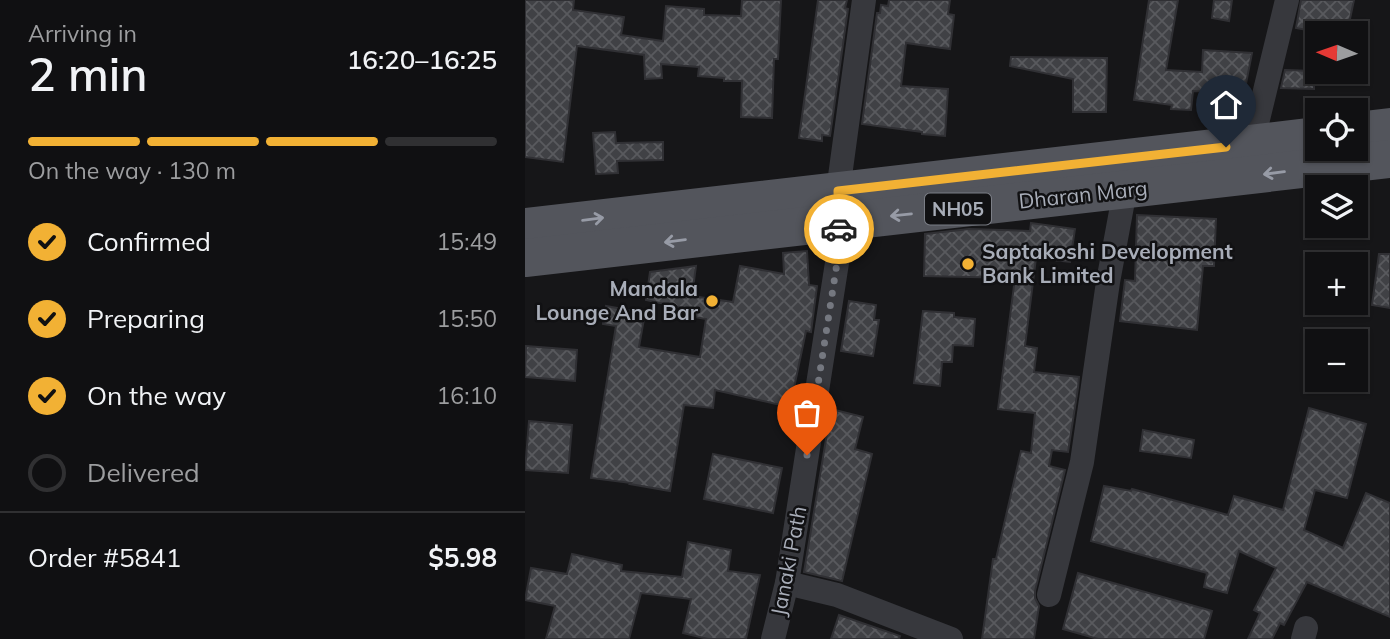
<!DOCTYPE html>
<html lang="en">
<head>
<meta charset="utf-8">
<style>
	:root { --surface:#101012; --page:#19191b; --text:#f1f3f6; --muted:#9c9d9f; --line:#303032; --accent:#f2b134 }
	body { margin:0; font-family:Mulish,sans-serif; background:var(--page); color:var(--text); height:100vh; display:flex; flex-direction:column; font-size:26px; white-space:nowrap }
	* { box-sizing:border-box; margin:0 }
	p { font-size:23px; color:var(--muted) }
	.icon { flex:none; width:38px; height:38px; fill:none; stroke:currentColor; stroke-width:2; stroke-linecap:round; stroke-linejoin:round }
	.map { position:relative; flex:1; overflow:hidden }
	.sheet { display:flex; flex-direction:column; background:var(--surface); width:525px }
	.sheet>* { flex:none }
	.needle { width:46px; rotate:272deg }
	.buttons { position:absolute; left:780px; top:21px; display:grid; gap:14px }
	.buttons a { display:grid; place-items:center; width:63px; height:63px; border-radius:0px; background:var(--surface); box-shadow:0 2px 5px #0004,0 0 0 2px var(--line); font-size:35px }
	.pin { position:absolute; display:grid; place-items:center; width:60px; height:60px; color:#fff; margin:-72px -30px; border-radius:50% 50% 50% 0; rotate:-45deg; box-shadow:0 0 7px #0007 }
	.pin .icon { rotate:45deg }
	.courier { position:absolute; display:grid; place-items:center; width:70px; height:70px; margin:-35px; border:5px solid #f2b134; border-radius:50%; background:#fff; color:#222; box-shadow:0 2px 9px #0007 }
	.head em { font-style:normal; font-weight:600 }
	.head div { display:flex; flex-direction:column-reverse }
	.head { display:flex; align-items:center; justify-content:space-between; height:119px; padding:0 28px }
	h1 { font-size:46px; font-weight:600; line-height:52px }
	.bar { display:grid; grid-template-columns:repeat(4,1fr); gap:10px 7px; align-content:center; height:84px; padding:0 28px }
	.bar i { height:9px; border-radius:5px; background:var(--line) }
	.bar .selected { background:var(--accent) }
	.bar p { grid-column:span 4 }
	.line { display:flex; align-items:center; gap:18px; padding:0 28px; border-top:2px solid var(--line) }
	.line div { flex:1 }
	ol { padding:0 28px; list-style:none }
	li { display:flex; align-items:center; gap:21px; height:77px }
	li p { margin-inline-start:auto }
	li .icon { padding:7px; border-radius:50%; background:var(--accent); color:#111; stroke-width:4 }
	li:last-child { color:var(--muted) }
	li i { width:38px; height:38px; border:4px solid var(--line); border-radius:50% }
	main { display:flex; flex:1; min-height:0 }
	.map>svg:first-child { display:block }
	.building { fill:url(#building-cross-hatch); stroke:#303034; stroke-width:2 }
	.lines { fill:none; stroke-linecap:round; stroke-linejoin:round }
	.street { stroke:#37383d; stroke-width:24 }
	.primary { stroke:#53555c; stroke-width:38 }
	.oneway { stroke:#979ba6 }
	.done { stroke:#757880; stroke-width:7; stroke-dasharray:0 12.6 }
	.route { stroke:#f2b134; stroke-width:9 }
	.poi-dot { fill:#f2b134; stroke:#111113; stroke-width:2.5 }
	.labels { text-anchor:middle; stroke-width:5; stroke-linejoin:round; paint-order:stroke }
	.shield { fill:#111113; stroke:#7b7e86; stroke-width:2 }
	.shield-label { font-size:19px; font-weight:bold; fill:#a8adb8 }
	.street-label { font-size:21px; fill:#a8adb8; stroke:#111113 }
	.poi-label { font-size:21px; font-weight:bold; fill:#a8adb8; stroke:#111113; text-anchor:start }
</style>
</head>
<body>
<main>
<section class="sheet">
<div class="head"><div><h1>2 min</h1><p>Arriving in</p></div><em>16:20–16:25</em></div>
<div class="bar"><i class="selected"></i><i class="selected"></i><i class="selected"></i><i></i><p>On the way · 130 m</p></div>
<ol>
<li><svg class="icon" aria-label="check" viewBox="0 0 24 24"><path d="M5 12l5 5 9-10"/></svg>Confirmed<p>15:49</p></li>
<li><svg class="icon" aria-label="check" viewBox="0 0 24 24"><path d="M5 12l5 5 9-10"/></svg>Preparing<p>15:50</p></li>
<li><svg class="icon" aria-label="check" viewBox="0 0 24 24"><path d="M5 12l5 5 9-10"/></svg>On the way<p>16:10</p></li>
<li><i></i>Delivered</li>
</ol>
<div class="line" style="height:91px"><div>Order #5841</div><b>$5.98</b></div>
</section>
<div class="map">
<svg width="865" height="639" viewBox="0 0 865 639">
	<defs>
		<pattern id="building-cross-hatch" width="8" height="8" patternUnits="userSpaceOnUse" patternTransform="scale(1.75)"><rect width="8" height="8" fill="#404145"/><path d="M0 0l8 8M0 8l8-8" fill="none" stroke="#595a5e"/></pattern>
	</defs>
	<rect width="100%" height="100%" fill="#161618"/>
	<!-- building -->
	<g class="building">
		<polygon points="0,0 49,0 48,10 99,17 96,35 138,41 141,6 179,9 179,15 216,16 217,0 256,0 253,59 249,59 247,118 216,117 217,81 199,81 199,78 173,76 174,67 136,64 137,78 120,79 119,55 52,46 38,162 0,157"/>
		<polygon points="293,0 322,0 320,8 323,9 305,136 297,135 297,141 274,138"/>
		<polygon points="364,0 425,0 423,14 429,15 425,49 381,43 376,86 423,89 420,136 397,134 397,132 337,124 352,13 355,13 356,5 363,6"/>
		<polygon points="624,0 653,0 641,70 677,72 678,50 727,53 719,94 668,91 666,110 646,109 647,105 609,100"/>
		<polygon points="689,0 707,0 704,21 687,18"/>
		<polygon points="776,0 829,0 822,33 798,33 771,28"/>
		<polygon points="486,57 582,58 581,112 548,112 548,79 485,66"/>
		<polygon points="760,70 789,71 789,89 756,88"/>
		<polygon points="90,132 91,143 138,142 138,160 92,161 93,173 71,174 68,133"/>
		<polygon points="612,215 691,219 689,266 678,266 672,330 595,321 600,280 610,281"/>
		<polygon points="506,223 550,229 545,262 511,258 500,346 512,348 509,372 554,377 553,388 543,452 527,450 524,466 540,470 510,591 510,598 514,606 509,639 457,639 468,559 471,559 496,451 506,453 510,413 473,409 490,278 399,276 400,234 444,229 505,231"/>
		<polygon points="282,251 284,285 292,286 286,332 281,331 269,388 273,389 269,408 190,390 188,408 159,405 145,491 105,484 106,483 66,478 91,326 78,324 81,306 120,313 114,347 175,357 181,319 164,316 164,309 121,300 125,272 171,266 167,296 208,302 215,266 259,274 258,253"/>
		<polygon points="854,254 865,254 865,308 847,305"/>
		<polygon points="324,301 351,305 349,320 354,320 348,356 316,351"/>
		<polygon points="398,311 429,313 429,317 450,319 448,346 428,345 427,362 417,362 415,386 389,383"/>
		<polygon points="1,346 52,350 50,381 0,377"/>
		<polygon points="784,408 841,424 822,498 790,490 779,530 818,548 841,493 865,503 865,617 782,582 759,625 755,623 747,639 723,639 735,613 729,610 751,568 714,551 702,593 679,587 682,573 566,541 579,486 606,491 607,489 703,515 709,496 758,510"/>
		<polygon points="306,409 338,417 330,449 347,454 317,581 279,572"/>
		<polygon points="4,421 47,425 43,473 0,470"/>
		<polygon points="618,430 669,440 666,458 615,451"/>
		<polygon points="188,454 257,468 248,513 179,499"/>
		<polygon points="163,542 206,550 203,571 235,575 221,639 183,639 158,633 166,599 116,593 104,639 21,639 30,606 0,600 6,568 42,574 47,554 97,565 96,571 157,577"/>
		<polygon points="553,573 687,611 679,639 573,639 538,629"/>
		<polygon points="314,615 375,636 374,639 306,639"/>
	</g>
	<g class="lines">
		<!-- street -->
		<g class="street">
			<polyline points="727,144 762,0"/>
			<polyline points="262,583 312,595 426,639"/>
			<polyline points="524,595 557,462 583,282 600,190"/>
			<polyline points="248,639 262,583 314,250 313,191 339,0"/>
			<polyline points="778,639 781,628"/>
		</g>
		<!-- primary -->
		<g class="primary">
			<polyline points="831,131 865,127"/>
			<polyline points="0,227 793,136"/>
			<polyline points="0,258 865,159"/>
		</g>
	</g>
	<!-- one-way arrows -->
	<defs><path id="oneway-shaft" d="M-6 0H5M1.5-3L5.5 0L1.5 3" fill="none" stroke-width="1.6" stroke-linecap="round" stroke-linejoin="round" transform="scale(1.75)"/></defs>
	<g class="oneway">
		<use href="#oneway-shaft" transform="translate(749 173) rotate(173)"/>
		<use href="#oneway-shaft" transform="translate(376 215) rotate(174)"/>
		<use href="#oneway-shaft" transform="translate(68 219) rotate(-7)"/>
		<use href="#oneway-shaft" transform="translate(150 241) rotate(173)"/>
	</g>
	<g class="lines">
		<!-- done -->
		<polyline class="done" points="282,455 314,250 314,229"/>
		<!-- route -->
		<polyline class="route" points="314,229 313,191 701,147"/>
	</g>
	<!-- markers -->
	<g class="poi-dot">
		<circle cx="443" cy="264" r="7"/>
		<circle cx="187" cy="301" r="7"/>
	</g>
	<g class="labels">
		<!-- shield labels -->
		<rect class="shield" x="400" y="193.5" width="66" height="31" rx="5"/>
		<g class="shield-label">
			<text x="433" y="216">NH05</text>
		</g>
		<!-- street labels -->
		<g class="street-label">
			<text transform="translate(558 195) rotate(-6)" y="7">Dharan Marg</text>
			<text transform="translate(264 561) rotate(-79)" y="7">Janaki Path</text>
		</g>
		<!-- poi labels -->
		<g class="poi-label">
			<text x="457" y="259">Saptakoshi Development<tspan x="457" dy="24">Bank Limited</tspan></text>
			<text x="173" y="296" text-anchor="end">Mandala<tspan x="173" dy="24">Lounge And Bar</tspan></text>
		</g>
	</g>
</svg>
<div class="buttons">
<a><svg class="needle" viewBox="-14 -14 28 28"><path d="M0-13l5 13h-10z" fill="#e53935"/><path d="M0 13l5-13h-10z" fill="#9c9d9f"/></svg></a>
<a><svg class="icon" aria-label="locate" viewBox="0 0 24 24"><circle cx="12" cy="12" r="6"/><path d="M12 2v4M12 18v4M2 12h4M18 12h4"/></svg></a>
<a><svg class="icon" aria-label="layers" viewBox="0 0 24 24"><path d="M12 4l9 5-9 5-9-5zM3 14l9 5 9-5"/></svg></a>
<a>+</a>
<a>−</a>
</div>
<div class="pin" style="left:282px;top:455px;background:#ea580c"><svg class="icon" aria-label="bag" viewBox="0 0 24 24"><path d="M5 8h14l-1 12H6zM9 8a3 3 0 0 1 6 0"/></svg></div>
<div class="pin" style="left:701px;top:147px;background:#1f2937"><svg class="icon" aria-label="home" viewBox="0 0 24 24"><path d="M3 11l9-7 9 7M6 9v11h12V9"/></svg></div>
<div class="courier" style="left:314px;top:229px"><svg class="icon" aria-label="car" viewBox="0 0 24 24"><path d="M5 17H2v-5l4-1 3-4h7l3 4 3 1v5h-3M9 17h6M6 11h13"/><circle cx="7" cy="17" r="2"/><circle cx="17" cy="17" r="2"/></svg></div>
</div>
</main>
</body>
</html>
